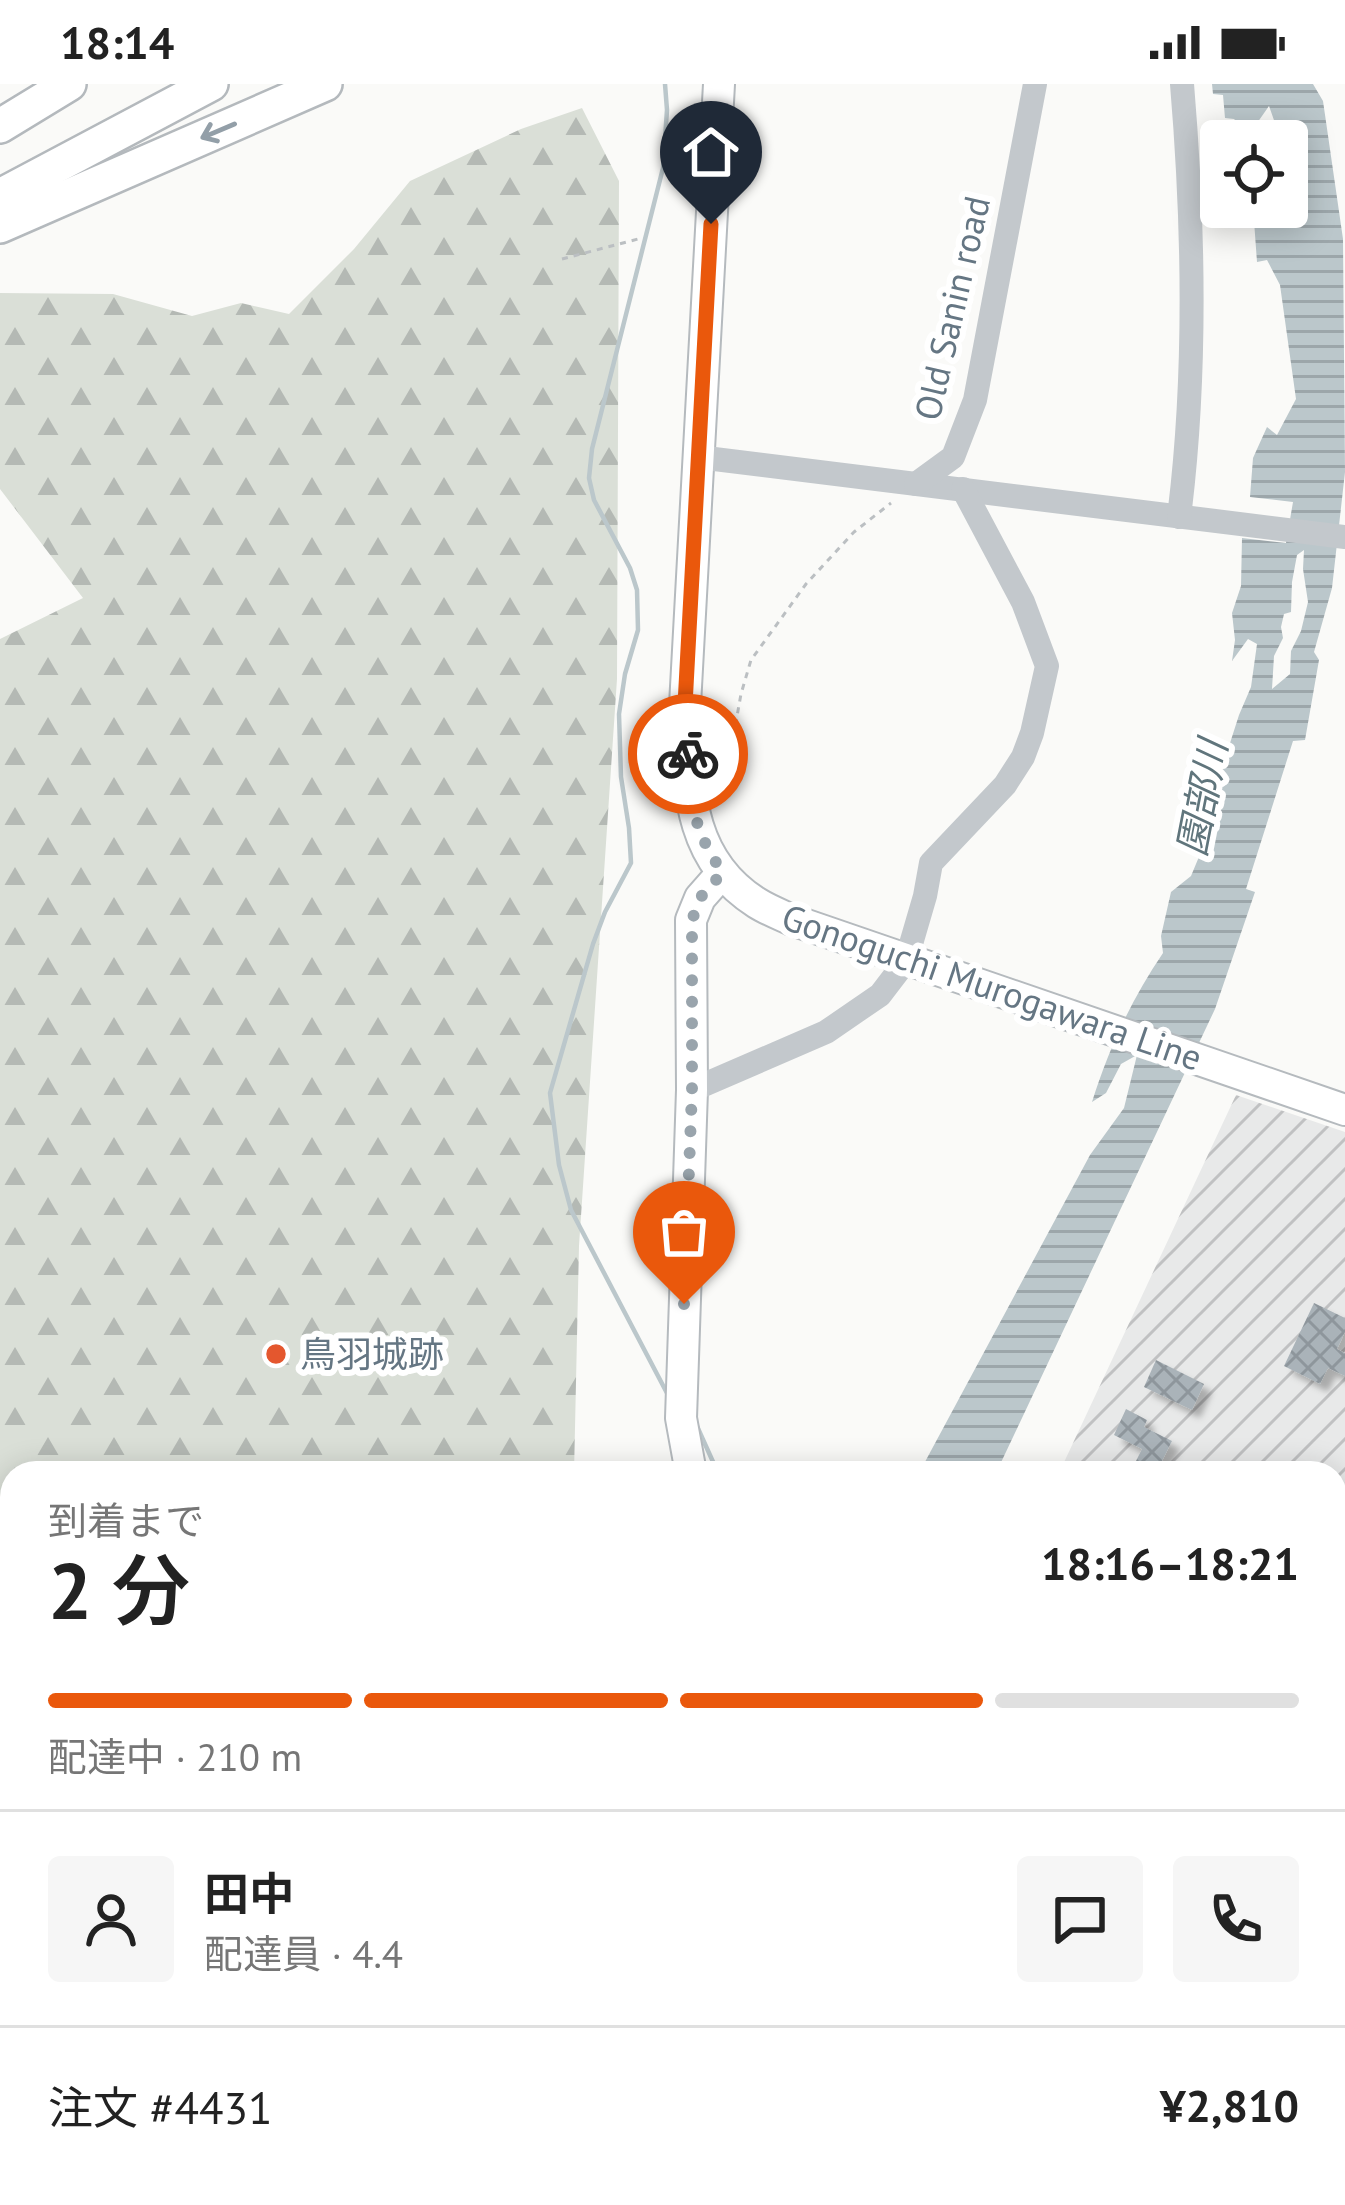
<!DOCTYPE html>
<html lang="ja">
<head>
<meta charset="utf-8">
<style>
	:root { --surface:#fff; --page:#f6f6f6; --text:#222; --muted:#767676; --line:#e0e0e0; --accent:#ea580c }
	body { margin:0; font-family:"PT Sans","Noto Sans JP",sans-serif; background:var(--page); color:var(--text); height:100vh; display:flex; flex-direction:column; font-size:45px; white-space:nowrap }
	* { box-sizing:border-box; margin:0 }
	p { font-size:39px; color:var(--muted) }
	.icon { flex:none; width:66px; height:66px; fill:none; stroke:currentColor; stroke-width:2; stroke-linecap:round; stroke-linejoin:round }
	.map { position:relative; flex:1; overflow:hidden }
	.sheet { position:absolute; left:0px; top:1377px; width:1347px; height:744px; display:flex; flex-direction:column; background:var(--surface); border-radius:36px 36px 0 0; box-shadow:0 6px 30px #0003 }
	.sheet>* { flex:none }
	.buttons { position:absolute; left:1200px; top:36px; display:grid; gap:24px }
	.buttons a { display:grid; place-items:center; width:108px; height:108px; border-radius:12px; background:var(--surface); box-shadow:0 6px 30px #0003; font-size:60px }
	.pin { position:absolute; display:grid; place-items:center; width:102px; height:102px; color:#fff; margin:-123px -51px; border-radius:50% 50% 50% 0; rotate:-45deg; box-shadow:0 0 12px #0007 }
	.pin .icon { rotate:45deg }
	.courier { position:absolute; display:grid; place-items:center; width:120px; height:120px; margin:-60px; border:9px solid #ea580c; border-radius:50%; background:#fff; color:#222; box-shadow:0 3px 15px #0007 }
	.headline em { font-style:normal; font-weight:600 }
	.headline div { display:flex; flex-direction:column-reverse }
	.headline { display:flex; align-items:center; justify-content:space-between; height:204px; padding:0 48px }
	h1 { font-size:78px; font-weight:600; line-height:90px }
	.bar { display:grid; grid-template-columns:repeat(4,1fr); gap:18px 12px; align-content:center; height:144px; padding:0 48px }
	.bar i { height:15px; border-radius:9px; background:var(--line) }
	.bar .active { background:var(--accent) }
	.bar p { grid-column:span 4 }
	.line { display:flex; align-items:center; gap:30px; padding:0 48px; border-top:3px solid var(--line) }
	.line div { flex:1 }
	.round { display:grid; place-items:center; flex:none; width:126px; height:126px; border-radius:12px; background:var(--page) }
	.status { display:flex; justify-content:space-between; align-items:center; height:84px; padding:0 60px; background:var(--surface); direction:ltr }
	.status svg { height:33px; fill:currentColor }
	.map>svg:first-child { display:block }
	.industrial { fill:url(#industrial-furrows) }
	.forest { fill:url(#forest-firs) }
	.water { fill:url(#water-rules); fill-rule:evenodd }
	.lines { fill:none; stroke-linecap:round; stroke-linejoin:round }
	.stream { stroke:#bbc7cb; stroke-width:4.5 }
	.building { fill:url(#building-cross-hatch); filter:url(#shadow) }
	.major-casing { stroke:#b5babe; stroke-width:34 }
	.highway-casing { stroke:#b4b9bd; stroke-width:38 }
	.path { stroke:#bbbfc2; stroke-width:3; stroke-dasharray:6 6; stroke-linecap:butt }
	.minor { stroke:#c3c8cc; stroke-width:24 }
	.major { stroke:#fff; stroke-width:30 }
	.highway { stroke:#fff; stroke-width:33 }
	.oneway { stroke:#939fa8 }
	.done { stroke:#99a4ac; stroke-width:12; stroke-dasharray:0 21.6 }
	.route { stroke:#ea580c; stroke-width:15 }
	.poi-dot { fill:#e4572e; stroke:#fff; stroke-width:4.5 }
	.labels { text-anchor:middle; stroke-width:12; stroke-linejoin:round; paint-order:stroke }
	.street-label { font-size:36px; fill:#657683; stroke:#fff }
	.poi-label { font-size:36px; fill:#657683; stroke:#fff; text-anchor:start }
	.water-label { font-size:39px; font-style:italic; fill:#60757c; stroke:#fff }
</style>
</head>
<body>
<div class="status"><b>18:14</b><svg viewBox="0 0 49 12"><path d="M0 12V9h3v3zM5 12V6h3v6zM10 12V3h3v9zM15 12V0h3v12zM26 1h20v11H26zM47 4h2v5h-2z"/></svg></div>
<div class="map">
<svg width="1345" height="2121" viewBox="0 0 1345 2121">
	<defs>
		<pattern id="industrial-furrows" width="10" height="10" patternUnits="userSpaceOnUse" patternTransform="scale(3)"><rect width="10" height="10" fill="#e8e9e9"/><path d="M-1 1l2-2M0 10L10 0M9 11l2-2" fill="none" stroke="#c0c1c2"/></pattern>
		<pattern id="forest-firs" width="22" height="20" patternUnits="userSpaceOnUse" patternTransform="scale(3)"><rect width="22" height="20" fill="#dadfd7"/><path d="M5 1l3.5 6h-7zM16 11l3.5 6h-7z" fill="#b4b9b4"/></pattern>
		<pattern id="water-rules" width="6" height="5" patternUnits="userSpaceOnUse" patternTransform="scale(3)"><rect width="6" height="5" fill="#bbc7cb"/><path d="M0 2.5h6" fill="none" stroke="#9ca6aa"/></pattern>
		<pattern id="building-cross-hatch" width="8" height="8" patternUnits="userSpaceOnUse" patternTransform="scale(3)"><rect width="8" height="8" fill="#aab3b9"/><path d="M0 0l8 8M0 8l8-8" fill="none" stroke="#8e969c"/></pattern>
		<filter id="shadow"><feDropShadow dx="8" dy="8" stdDeviation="3" flood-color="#0004"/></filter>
	</defs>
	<rect width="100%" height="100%" fill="#fafaf8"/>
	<!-- industrial -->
	<polygon class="industrial" points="1236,1011 1345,1048 1345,1905 1335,1902 1335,1389 1059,1389"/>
	<!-- forest -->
	<g class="forest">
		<polygon points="582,24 619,97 617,595 579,1162 574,1389 12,1389 12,1605 0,1604 0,555 83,514 0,405 0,209 113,210 192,232 241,219 289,230 354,165 410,97 521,45"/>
		<polygon points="1335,2076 1345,2082 1345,2121 950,2121 956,2118 958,2109 1335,2109"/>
		<polygon points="672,2109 831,2109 825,2121 651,2121"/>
	</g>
	<!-- water -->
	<g class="water">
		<path d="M1212,0H1313L1323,17L1343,155L1345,388L1332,504L1314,568L1319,576L1305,656L1293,657L1246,805L1255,808L1215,925L996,1389H919L1090,1071L1124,1024L1137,971L1121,980L1106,1009L1092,1018C1109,964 1131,916 1163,869L1161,852L1171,808L1191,792L1218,727L1215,706L1239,631L1251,603L1257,560L1248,555L1232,577L1235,556L1232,529L1241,502L1242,454L1286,459L1293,418L1250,413L1253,374L1267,343L1277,351L1296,315L1280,201L1267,176L1257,178L1253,123H1287V57H1273L1276,42L1269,22L1255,42V57H1247L1244,45L1234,35L1225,34L1223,11L1213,10ZM1304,466L1303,485L1308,518L1301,547L1291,567L1290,590L1272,605L1274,572L1283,554L1281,543L1284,530L1291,528L1292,498L1297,471Z"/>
		<polygon points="406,2109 672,2109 651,2121 386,2121"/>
	</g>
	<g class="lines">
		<!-- stream -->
		<g class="stream">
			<polyline points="665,0 667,26 663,84 592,365 589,394 594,416 630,484 637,506 638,546 625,590 619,630 621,693 629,744 631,779 605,828 593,860 550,1009 559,1081 571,1126 668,1311"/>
			<polyline points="696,1340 718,1389"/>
		</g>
	</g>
	<!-- building -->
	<g class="building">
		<polygon points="1314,1219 1345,1234 1345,1248 1337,1265 1345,1269 1345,1292 1328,1284 1320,1300 1284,1282"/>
		<polygon points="1156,1276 1204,1300 1192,1326 1144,1303"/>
		<polygon points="1126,1325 1147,1336 1144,1343 1172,1357 1156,1389 1130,1389 1142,1365 1114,1351"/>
	</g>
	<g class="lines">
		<defs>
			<g id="major">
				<path d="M719,0L685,621C689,697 684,773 757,819C768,826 781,831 792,836L1345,1026"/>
				<polyline points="691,1389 681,1334 692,1006 691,836 700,814 722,789"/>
				<polyline points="0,2118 27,2109"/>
			</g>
			<g id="highway">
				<polyline points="0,42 69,0"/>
				<polyline points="0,112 211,0"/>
				<polyline points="0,142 325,0"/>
			</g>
		</defs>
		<!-- major casing -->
		<use href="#major" class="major-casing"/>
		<!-- highway casing -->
		<use href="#highway" class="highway-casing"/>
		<!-- path -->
		<g class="path">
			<polyline points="562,175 638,155"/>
			<polyline points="715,697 732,660 741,610 751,576 806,500 854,448 891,419"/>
			<polyline points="0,1992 12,1987"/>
		</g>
		<!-- minor -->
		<g class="minor">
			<polyline points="698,373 1345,453"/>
			<polyline points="916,400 953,373 975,316 1035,0"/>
			<path d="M1179,433C1197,290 1194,143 1182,0"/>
			<polyline points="692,1006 826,948 880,911 906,877 925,812 931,779 1005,701 1023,673 1032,649 1047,582 1023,518 963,405"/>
			<polyline points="0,1659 12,1662"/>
			<polyline points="257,2121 277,2109"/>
		</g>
		<!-- major -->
		<use href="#major" class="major"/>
		<!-- highway -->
		<use href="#highway" class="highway"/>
	</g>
	<!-- one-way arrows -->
	<defs><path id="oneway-shaft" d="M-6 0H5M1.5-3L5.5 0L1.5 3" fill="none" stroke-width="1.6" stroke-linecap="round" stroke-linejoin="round" transform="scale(3)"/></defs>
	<use class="oneway" href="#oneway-shaft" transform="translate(218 47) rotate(157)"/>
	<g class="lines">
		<!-- done -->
		<polyline class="done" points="684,1220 692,1006 692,836 700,814 722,789 704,757 691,722 688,670"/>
		<!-- route -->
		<polyline class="route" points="688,670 685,621 711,140"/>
	</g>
	<!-- markers -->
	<circle class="poi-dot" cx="276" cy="1270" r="12"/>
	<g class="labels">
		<!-- street labels -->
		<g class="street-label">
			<text transform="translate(952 224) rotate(-77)" y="13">Old Sanin road</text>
			<text transform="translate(992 903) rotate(19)" y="13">Gonoguchi Murogawara Line</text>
		</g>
		<!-- poi labels -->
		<g class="poi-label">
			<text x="300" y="1283">鳥羽城跡</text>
		</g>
		<!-- water labels -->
		<g class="water-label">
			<text transform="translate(1202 714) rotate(-79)" y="14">園部川</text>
		</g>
	</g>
</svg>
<div class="buttons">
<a><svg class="icon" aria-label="locate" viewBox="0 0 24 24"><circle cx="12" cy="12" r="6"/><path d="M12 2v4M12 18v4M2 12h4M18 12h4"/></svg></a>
</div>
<div class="pin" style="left:684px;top:1220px;background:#ea580c"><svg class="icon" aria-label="bag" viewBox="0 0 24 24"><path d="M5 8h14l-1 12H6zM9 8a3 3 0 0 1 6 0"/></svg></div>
<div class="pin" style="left:711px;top:140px;background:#1f2937"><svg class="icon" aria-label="home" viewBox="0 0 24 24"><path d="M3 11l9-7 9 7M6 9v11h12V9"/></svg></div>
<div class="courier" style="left:688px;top:670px"><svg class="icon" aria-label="bike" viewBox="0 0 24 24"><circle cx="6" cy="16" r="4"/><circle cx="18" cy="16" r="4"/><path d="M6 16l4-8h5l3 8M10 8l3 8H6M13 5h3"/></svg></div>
<section class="sheet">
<div class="headline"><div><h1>2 分</h1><p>到着まで</p></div><em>18:16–18:21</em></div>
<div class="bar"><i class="active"></i><i class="active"></i><i class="active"></i><i></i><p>配達中 · 210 m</p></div>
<div class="line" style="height:216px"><a class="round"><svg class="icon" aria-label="person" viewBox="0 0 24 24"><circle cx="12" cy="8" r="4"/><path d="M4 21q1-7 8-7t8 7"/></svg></a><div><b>田中</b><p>配達員 · 4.4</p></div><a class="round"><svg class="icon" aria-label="chat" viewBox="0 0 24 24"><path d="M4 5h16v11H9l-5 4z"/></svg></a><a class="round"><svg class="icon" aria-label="phone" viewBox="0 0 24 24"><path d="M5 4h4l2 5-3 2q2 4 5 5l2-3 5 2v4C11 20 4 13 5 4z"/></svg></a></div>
<div class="line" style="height:156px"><div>注文 #4431</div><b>¥2,810</b></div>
</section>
</div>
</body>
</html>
